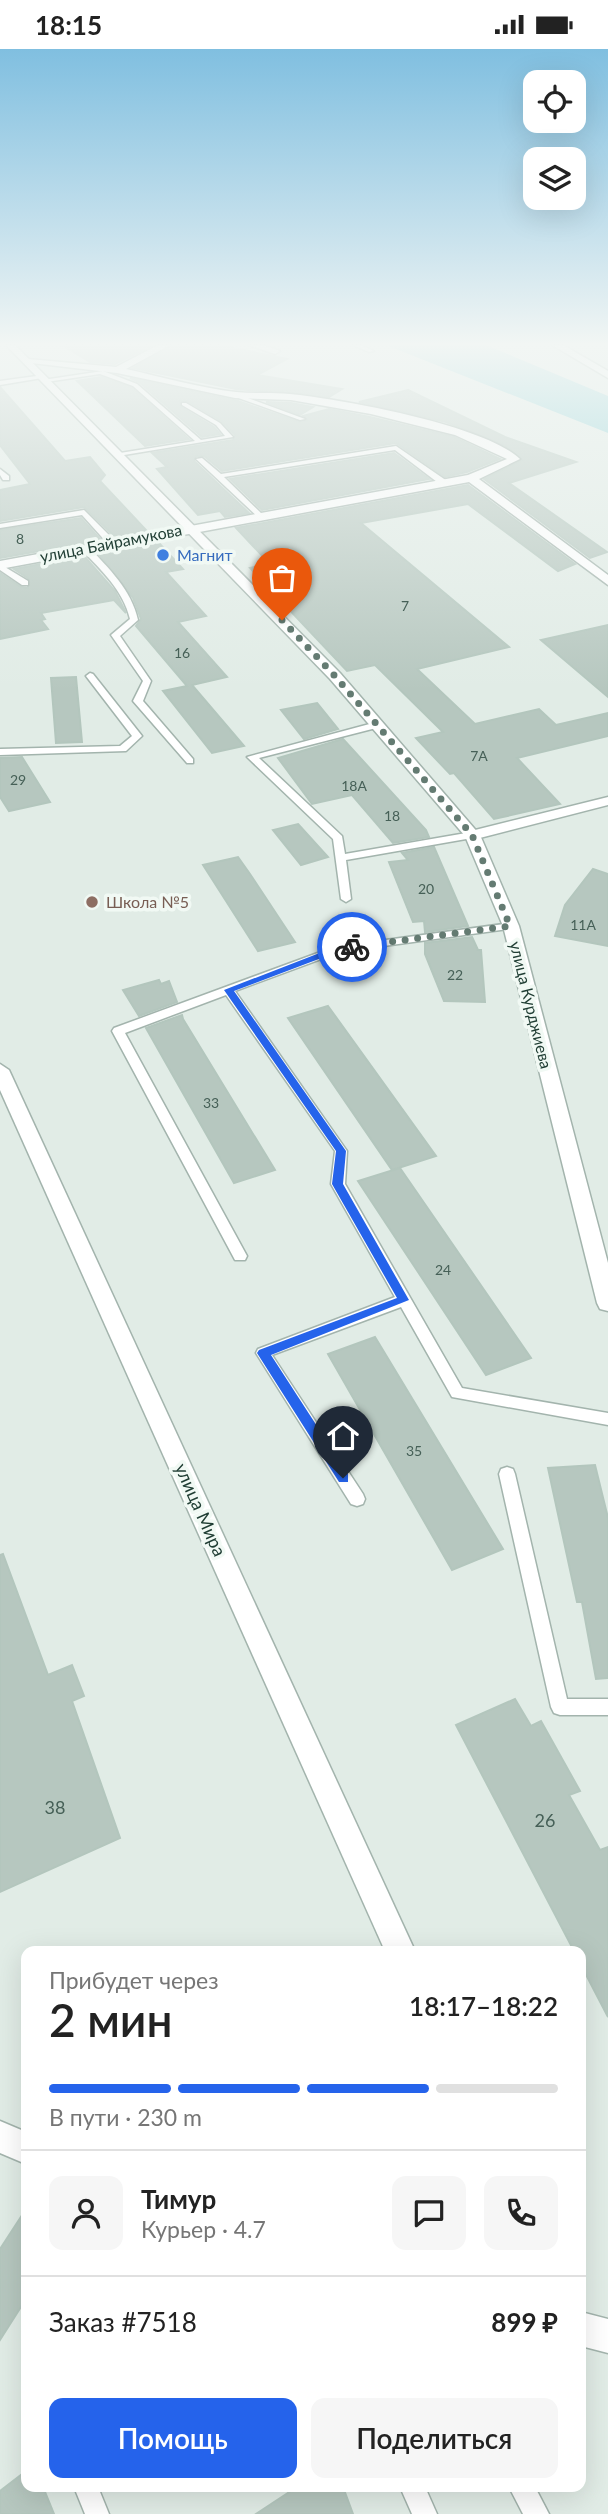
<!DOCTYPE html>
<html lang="ru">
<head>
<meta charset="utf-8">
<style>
	:root { --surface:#fff; --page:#f6f6f6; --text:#222; --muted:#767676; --line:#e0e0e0; --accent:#2563eb }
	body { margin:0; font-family:Lato,sans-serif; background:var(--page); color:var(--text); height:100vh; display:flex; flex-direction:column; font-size:26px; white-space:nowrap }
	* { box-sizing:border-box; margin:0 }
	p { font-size:23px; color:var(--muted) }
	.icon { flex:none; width:38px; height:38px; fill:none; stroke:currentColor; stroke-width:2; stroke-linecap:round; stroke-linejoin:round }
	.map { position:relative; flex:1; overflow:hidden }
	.sheet { position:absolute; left:21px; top:1897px; width:565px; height:546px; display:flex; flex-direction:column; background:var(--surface); border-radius:14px; box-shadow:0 7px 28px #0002 }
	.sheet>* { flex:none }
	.buttons { position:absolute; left:523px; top:21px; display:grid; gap:14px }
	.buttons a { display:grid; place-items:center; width:63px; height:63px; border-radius:14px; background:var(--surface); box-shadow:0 7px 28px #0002; font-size:35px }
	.pin { position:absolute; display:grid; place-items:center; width:60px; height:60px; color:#fff; margin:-72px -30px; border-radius:50% 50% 50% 0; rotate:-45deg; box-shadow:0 0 7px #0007 }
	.pin .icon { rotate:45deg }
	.courier { position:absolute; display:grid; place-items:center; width:70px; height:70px; margin:-35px; border:5px solid #2563eb; border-radius:50%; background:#fff; color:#222; box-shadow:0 2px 9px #0007 }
	.overview em { font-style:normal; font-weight:600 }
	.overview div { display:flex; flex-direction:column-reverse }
	.overview { display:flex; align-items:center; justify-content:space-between; height:119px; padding:0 28px }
	h1 { font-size:46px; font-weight:600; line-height:52px }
	.bar { display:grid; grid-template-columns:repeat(4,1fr); gap:10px 7px; align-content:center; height:84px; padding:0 28px }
	.bar i { height:9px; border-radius:5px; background:var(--line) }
	.bar .on { background:var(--accent) }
	.bar p { grid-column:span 4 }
	.line { display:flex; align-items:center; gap:18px; padding:0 28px; border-top:2px solid var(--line) }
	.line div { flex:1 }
	.round { display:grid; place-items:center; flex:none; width:74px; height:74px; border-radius:14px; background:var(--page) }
	.cta { display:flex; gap:14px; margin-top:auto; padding:14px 28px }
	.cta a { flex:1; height:80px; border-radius:14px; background:var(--accent); color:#fff; font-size:28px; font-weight:600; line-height:80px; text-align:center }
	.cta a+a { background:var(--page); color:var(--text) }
	.status { display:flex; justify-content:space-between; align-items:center; height:49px; padding:0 35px; background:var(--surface); direction:ltr }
	.status svg { height:19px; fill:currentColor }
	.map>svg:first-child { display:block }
	.water { fill:#85cfd5 }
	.building { fill:#b6c7bf; stroke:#b3c6bd; stroke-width:2 }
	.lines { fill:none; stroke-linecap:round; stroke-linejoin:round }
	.service-casing { stroke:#a3b4ad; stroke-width:3 }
	.minor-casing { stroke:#a3b4ad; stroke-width:3 }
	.tertiary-casing { stroke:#a3b4ad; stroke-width:3 }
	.service { fill:#fff; fill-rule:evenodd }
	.minor { fill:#fff; fill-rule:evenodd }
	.tertiary { fill:#fff; fill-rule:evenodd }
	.route { fill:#2563eb }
	.done { stroke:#647b72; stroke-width:7; stroke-dasharray:0 12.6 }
	.shop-dot { fill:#3f7fe0; stroke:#f1f9f4; stroke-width:2.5 }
	.education-dot { fill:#8d6e63; stroke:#f1f9f4; stroke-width:2.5 }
	.labels { text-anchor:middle; stroke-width:7; stroke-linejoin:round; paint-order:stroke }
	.number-label { font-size:14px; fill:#466057 }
	.far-street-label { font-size:16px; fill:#203e34; stroke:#f1f9f4 }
	.far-shop-label { font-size:16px; fill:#366cbe; stroke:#f1f9f4; text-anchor:start }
	.far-education-label { font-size:16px; fill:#785e54; stroke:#f1f9f4; text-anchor:start }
	.street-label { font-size:18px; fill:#203e34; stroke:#f1f9f4 }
	.near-number-label { font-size:18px; fill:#466057 }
</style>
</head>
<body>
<div class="status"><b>18:15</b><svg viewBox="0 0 49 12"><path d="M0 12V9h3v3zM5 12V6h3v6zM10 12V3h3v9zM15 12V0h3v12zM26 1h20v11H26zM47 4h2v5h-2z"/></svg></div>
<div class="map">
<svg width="608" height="2465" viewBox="0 0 608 2465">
	<rect width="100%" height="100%" fill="#e1ece6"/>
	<!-- water -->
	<polygon class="water" points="386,296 486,296 608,347 608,384"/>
	<!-- building -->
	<g class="building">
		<polygon points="62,296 153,296 115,315 90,313"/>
		<polygon points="172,296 219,296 287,310 257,326 342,340 329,348 236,340 133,319"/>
		<polygon points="101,328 132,339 189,390 145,397 77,332"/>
		<polygon points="130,329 238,352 299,373 307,371 303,367 329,360 370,368 454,388 500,410 467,423 445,428 396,394 222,422 204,407 196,407 194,412 249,464 225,468 220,462 198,466 157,420 167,418 152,404 233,391 235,386 221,372 187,352 180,352 181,358 214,378 220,385 202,388 139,333"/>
		<polygon points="0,338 65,412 90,408 105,426 100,432 147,482 115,488 84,458 0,472 0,441 30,435 0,396"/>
		<polygon points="408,341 505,388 576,413 509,434 607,503 590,509 484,430 522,411 504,396 446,373 359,353"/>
		<polygon points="266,353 291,354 313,358 300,366"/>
		<polygon points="394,404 429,430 262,461 230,430"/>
		<polygon points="468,436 575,515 558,522 468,455 361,474 509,598 417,620 475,675 539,660 556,676 608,664 608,687 517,709 560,755 494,770 454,724 450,725 416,689 443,683 375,616 347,622 250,519 270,515 236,479"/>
		<polygon points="81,469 101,491 0,509 0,481"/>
		<polygon points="158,493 183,520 166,523 206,567 178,573 227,628 192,636 244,697 212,704 163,642 187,637 136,577 141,570 133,549 98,504"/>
		<polygon points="84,507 115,542 126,564 114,551 41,564 45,570 41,571 48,580 0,590 0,524 21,538 28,539 29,530 14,520"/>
		<polygon points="608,576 608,648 541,591"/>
		<polygon points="76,628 82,693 56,694 51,629"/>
		<polygon points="317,654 338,680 304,690 281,661"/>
		<polygon points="343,690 426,781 429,788 393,794 352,746 312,755 278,709"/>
		<polygon points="22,708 50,753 9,762 0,748 0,709"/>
		<polygon points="298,775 328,808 301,816 273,781"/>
		<polygon points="434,798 468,877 425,883 424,872 413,873 389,813 408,811 402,804"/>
		<polygon points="238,808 250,825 295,893 258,902 203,816"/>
		<polygon points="593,820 608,825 608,897 555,887 565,856"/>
		<polygon points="472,888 478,901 481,901 485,953 444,952 425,905 425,894"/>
		<polygon points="159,931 161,935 169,932 177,953 139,967 123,941"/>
		<polygon points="328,957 436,1107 392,1121 288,969"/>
		<polygon points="182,966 183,970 275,1121 234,1134 146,979"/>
		<polygon points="400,1119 531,1309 486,1326 358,1132"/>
		<polygon points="375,1288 503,1500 452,1521 328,1305"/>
		<polygon points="595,1416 608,1469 608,1629 596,1630 582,1553 577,1553 548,1419"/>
		<polygon points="3,1505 48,1626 72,1616 84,1647 72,1652 120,1789 0,1843 0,1506"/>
		<polygon points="515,1650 531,1677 541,1672 580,1742 569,1746 600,1801 608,1798 608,1968 581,1916 581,1902 574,1902 456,1676"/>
		<polygon points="26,2160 26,2250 0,2291 0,2200"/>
		<polygon points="26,2422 26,2438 43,2438 54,2465 0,2465 0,2442"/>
		<polygon points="297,2438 343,2438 353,2465 256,2465"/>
	</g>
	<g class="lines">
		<defs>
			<g id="service">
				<polygon points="353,296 361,296 374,302 369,303"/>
				<polygon points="103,322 137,335 201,391 225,387 216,376 182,356 182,354 186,354 220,374 233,388 118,407 120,404 195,392 133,337 100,325 46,333 43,331"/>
				<polygon points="44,326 42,329 0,336 0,332"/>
				<polygon points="233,345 237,345 305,370 300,371 233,347"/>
				<polygon points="396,397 447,432 447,436 441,436 395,401 224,428 262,465 263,467 259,469 196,410 202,409 221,425"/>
				<polygon points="0,420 9,427 9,431 3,431 0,426"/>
				<polygon points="84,461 115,492 115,496 109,496 82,466 0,479 0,475"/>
				<path d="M82,497H88C109,520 131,540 138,571L120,587L151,632L143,652L193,710V714H187L133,652L143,632L111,586L130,570C123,541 102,522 82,501Z"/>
				<polygon points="0,515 28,532 28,536 22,536 0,521"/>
				<polygon points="90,624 93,625 142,687 126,702 0,706 0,700 120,697 132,687 86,627"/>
				<polygon points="377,673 380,674 380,678 259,709 342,787 345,805 472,783 477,786 472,789 346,811 351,850 346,853 341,850 333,790 247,708"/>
				<polygon points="511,874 515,875 515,879 340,903 235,942 347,1102 345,1135 462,1339 608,1364 608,1376 452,1348 401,1258 272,1306 363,1445 365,1450 363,1455 357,1457 351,1455 256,1304 258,1300 395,1248 331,1135 335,1102 226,946 125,984 247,1207 245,1211 235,1211 112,982 114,979 334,898"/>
				<polygon points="507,1418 513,1420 515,1425 567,1650 608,1650 608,1666 560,1666 554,1664 551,1658 499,1425 501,1420"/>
				<polygon points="74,2438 98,2438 109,2465 85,2465"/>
				<polygon points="400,2438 425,2438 437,2465 412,2465"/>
				<polygon points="509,2438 535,2438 549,2465 523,2465"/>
			</g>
			<g id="minor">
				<path d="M158,296H170L126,320C162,328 200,339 236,343C254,345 272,343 290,345C341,350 485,376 520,410L479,430L608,526V536L469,433L0,520V512L468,426L507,410L455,386L371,365L291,351L235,349L117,324L23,313L28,310L116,318Z"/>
				<polygon points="248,296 263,296 280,302 275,305"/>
				<polygon points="608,748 608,756 472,791 464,786 467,783"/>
				<polygon points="0,1015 9,1021 415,1902 385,1902 0,1041"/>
				<polygon points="0,2072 26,2083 26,2115 0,2104"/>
				<polygon points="581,2263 608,2270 608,2304 581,2297"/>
			</g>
			<g id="tertiary">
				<polygon points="6,296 15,296 340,624 480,786 519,877 608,1214 608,1262 600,1260 597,1254 503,877 465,787 330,630"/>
				<polygon points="552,296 563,296 608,322 608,329"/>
			</g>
		</defs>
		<!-- service casing -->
		<use href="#service" class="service-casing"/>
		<!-- minor casing -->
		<use href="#minor" class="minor-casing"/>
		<!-- tertiary casing -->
		<use href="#tertiary" class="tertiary-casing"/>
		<!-- service -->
		<use href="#service" class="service"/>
		<!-- minor -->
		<use href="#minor" class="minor"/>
		<!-- tertiary -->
		<use href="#tertiary" class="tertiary"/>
	</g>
	<!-- sky -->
	<linearGradient id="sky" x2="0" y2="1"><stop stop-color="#80bfe0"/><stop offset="0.46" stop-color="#f2f6f4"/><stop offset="1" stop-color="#f2f6f4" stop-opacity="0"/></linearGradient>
	<rect width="608" height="641" fill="url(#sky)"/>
	<!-- route -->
	<polygon class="route" points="352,895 356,900 340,902 234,942 346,1102 343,1135 409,1251 271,1306 348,1425 348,1433 339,1433 257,1304 259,1301 397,1249 332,1135 336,1102 224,941 335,898"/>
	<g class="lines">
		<!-- done -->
		<polyline class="done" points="282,571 335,627 472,786 510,877 352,898"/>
	</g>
	<!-- markers -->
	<circle class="shop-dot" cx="163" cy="506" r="7"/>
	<circle class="education-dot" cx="92" cy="853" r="7"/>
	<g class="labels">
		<!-- number labels -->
		<g class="number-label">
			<text x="20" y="495">8</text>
			<text x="405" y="562">7</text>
			<text x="182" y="609">16</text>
			<text x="479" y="712">7А</text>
			<text x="18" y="736">29</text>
			<text x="354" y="742">18А</text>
			<text x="392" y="772">18</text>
			<text x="426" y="845">20</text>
			<text x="583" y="881">11А</text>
			<text x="455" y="931">22</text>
			<text x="211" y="1059">33</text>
			<text x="443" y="1226">24</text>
			<text x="414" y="1407">35</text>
		</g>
		<!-- far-street labels -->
		<g class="far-street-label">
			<text transform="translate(111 494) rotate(-11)" y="6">улица Байрамукова</text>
			<text transform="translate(531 956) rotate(76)" y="6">улица Курджиева</text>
		</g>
		<!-- far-shop labels -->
		<g class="far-shop-label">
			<text x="177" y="512">Магнит</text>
		</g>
		<!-- far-education labels -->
		<g class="far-education-label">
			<text x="106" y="859">Школа №5</text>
		</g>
		<!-- street labels -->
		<g class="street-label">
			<text transform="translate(200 1461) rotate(66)" y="6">улица Мира</text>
		</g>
		<!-- near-number labels -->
		<g class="near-number-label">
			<text x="55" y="1765">38</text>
			<text x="545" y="1778">26</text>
		</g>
	</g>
</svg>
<div class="buttons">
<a><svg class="icon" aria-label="locate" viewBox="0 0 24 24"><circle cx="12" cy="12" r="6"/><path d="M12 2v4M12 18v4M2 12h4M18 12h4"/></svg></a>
<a><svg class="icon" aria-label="layers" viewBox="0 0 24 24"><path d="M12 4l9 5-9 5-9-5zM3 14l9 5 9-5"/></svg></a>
</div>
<div class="pin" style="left:282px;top:571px;background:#ea580c"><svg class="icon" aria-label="bag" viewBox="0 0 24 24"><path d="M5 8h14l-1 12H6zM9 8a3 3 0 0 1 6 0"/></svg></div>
<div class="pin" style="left:343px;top:1429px;background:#1f2937"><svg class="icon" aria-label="home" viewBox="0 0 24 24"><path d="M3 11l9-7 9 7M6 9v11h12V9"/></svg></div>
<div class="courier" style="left:352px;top:898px"><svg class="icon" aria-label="bike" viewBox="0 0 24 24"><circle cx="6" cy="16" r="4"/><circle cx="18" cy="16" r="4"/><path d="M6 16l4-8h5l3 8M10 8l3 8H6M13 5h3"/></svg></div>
<section class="sheet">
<div class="overview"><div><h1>2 мин</h1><p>Прибудет через</p></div><em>18:17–18:22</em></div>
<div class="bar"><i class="on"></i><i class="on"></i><i class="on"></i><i></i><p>В пути · 230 m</p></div>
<div class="line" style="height:126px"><a class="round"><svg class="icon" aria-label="person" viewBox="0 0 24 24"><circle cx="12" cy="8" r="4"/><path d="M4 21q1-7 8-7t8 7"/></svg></a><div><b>Тимур</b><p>Курьер · 4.7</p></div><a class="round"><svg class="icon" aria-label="chat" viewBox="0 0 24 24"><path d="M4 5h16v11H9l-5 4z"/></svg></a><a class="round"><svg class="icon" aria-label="phone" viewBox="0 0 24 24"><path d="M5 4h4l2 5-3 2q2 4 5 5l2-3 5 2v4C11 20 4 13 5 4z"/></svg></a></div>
<div class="line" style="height:91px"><div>Заказ #7518</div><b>899 ₽</b></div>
<div class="cta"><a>Помощь</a><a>Поделиться</a></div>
</section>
</div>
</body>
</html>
